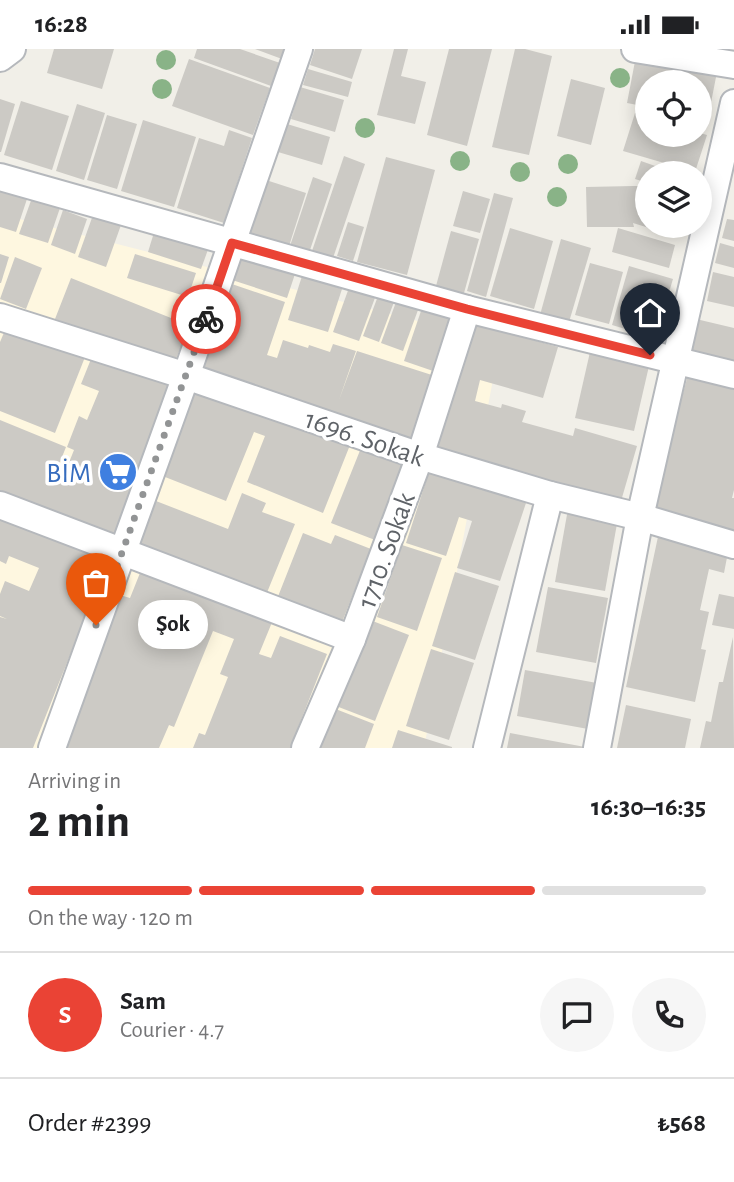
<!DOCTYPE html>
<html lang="en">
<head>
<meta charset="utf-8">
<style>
	:root { --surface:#fff; --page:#f6f6f6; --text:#202124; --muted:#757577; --line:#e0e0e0; --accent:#ea4335 }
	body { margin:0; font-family:"Alegreya Sans",sans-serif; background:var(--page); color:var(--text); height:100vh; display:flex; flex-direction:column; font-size:26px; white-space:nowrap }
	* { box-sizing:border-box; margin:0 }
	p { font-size:23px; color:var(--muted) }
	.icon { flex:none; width:38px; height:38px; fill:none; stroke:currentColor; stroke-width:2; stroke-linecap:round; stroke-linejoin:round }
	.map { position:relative; height:699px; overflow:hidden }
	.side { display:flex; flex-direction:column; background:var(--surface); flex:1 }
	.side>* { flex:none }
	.tools { position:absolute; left:635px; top:21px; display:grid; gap:14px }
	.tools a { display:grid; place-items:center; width:77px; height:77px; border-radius:50%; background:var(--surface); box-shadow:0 4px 18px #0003; font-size:35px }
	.pin { position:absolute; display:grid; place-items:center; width:60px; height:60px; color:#fff; margin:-72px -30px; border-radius:50% 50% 50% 0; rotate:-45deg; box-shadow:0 0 7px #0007 }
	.pin .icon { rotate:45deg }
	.courier { position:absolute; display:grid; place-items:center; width:70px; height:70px; margin:-35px; border:5px solid #ea4335; border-radius:50%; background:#fff; color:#222; box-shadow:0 2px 9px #0007 }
	.bubble { position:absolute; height:49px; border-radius:24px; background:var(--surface); box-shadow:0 4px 18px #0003; font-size:23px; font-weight:700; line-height:49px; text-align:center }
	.summary em { font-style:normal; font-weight:700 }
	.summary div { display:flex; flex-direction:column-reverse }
	.summary { display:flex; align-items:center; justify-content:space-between; height:119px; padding:0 28px }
	h1 { font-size:46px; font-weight:700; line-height:52px }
	.bar { display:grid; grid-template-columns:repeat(4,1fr); gap:10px 7px; align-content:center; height:84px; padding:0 28px }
	.bar i { height:9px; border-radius:5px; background:var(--line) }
	.bar .on { background:var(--accent) }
	.bar p { grid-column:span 4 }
	.line { display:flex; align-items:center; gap:18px; padding:0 28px; border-top:2px solid var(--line) }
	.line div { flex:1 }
	.round { display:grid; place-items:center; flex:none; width:74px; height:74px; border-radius:37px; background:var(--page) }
	.status { display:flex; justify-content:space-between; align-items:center; height:49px; padding:0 35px; background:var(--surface); direction:ltr }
	.status svg { height:19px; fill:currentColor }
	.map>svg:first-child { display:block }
	.commercial { fill:#fef7e0 }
	.building { fill:#cccac5 }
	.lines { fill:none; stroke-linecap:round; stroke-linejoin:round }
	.minor-casing { stroke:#b5b8bc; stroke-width:30 }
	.minor { stroke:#fff; stroke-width:26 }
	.tree { fill:#89b387 }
	.done { stroke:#929495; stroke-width:7; stroke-dasharray:0 12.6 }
	.route { stroke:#ea4335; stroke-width:9 }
	.labels { text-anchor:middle; stroke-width:7; stroke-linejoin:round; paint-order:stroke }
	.street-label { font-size:28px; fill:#5f6368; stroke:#fff }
	.shop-label { font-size:28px; fill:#366cbe; stroke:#fff; text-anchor:end }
</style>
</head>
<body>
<div class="status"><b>16:28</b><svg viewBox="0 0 49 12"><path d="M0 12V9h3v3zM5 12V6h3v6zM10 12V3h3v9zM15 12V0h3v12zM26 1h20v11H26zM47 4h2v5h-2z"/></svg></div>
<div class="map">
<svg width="734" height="699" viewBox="0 0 734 699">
	<rect width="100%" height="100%" fill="#f1efe8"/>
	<!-- commercial -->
	<polygon class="commercial" points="0,165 500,293 424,699 0,699"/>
	<!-- building -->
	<g class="building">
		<polygon points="54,0 114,0 102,40 47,24"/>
		<polygon points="197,0 240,0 280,14 271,37 194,9"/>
		<polygon points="255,0 285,0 282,10"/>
		<polygon points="315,0 362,0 352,30 310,16"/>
		<polygon points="394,0 408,0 401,27 426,33 415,75 377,66"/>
		<polygon points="449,0 492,0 467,97 427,86"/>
		<polygon points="515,0 525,0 552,7 529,106 492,98"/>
		<polygon points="636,7 717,23 708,69 700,68 700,33 648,33 648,58 627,54"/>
		<polygon points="189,10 270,39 253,86 172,57"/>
		<polygon points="308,20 352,33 348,48 303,36"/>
		<polygon points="571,30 605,39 591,96 557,87"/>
		<polygon points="300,38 344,51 335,83 291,70"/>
		<polygon points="0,50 15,55 1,103 0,103"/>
		<polygon points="21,52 69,67 52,121 4,106"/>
		<polygon points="77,55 105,64 84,131 56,122"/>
		<polygon points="635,64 648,68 648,86 700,86 700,84 707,86 695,123 623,102"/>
		<polygon points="107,66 137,75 117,140 87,131"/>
		<polygon points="143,71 196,88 174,158 121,142"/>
		<polygon points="287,75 330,88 322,116 278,103"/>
		<polygon points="229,81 252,89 224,174 177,159 199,89 224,97"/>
		<polygon points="344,107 365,115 333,209 312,202"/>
		<polygon points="386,108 435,121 407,226 357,213"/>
		<polygon points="641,112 675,124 648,124 648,134 635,130"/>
		<polygon points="313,128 332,135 309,204 290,197"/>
		<polygon points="266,131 306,144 289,197 248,185"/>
		<polygon points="633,137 639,137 648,139 648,177 678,177 675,187 633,174 634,178 587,178 586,138"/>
		<polygon points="0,140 29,144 16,183 0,178"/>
		<polygon points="463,142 490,150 480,184 453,177"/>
		<polygon points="494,144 513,149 486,248 467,242"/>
		<polygon points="33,146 61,156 48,194 19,185"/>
		<polygon points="63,161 87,170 75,205 51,196"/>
		<polygon points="93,166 121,176 106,218 78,208"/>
		<polygon points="727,170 734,171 734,192 722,189"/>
		<polygon points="348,173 364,178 353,212 337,207"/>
		<polygon points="156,177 210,195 201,220 148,203"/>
		<polygon points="510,179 553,192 534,260 490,247"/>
		<polygon points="618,179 675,196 669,219 612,203"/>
		<polygon points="451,182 479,190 464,244 436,237"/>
		<polygon points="561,190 591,199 569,273 540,266"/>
		<polygon points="720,194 734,198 734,219 715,214"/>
		<polygon points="239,199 297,219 287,249 229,230"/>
		<polygon points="0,205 9,208 1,234 0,234"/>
		<polygon points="135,205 196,224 188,248 127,229"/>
		<polygon points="15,208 42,219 26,260 0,250"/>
		<polygon points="590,214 623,223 609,275 575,266"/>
		<polygon points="629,217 673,230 655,289 612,276"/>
		<polygon points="713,223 734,228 734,258 707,252"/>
		<polygon points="302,227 342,240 328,283 288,271"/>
		<polygon points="71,229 171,269 173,263 192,271 173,317 55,270"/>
		<polygon points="226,233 285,253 267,306 277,309 283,291 308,299 309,296 330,303 333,295 356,302 339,351 357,302 435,327 411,397 195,325"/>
		<polygon points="350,236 376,246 359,292 333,283"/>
		<polygon points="378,247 394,253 379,293 363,287"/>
		<polygon points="396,253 418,261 403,302 381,294"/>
		<polygon points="422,259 454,270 436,323 404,312"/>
		<polygon points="696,270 734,279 734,320 687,309"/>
		<polygon points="9,272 87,303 55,384 0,362 0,293"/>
		<polygon points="469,273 558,298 543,349 480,331 475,352 501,359 502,355 526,362 522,373 573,387 575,379 637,397 619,459 431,405"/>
		<polygon points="590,303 649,317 634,382 575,369"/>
		<polygon points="93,305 172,336 111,492 42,458 0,441 0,371 66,398 56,423 62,431 74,401 67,398 79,367 87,371 99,342 81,335"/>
		<polygon points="690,319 734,331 734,441 732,449 734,449 734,490 649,467"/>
		<polygon points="196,336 352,391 323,464 247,433 265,387 254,383 226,452 160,426"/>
		<polygon points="363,394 406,411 375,491 331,474"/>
		<polygon points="432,414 529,445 500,532 457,519 472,472 459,468 446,507 406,494"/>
		<polygon points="242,444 266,454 262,463 295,475 266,546 139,496 156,452 228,480"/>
		<polygon points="568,460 618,469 605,542 555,533"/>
		<polygon points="0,463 109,508 33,699 0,699 0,568 7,570 0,567 0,545 5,532 29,542 39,519 9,507 6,515 0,512"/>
		<polygon points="659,483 729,498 724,524 709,520 700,561 709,563 701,600 706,601 695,653 626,638"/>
		<polygon points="303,484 331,495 335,486 371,500 340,578 277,550"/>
		<polygon points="402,496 442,509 417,582 377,568"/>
		<polygon points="144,514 275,566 259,605 271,609 280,587 327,605 290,699 193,699 199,684 205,686 228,628 220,625 234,590 213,582 174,678 169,676 159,699 61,699 120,546 130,549"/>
		<polygon points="455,523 499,537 475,611 432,597"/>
		<polygon points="548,538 608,549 596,614 536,603"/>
		<polygon points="719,545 734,548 734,580 712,576"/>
		<polygon points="370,571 409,586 375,672 336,657"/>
		<polygon points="733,588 734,699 700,699 706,672 711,673 719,633 723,633"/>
		<polygon points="431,600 474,614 449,691 406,677"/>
		<polygon points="525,621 597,634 588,680 517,667"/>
		<polygon points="626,656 691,670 685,699 617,699"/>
		<polygon points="333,659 374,675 365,699 317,699"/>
		<polygon points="398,681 452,698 452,699 392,699"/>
		<polygon points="510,684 585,698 585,699 507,699"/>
	</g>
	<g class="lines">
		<defs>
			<g id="minor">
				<polyline points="635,0 734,16"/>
				<polyline points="0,9 12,0"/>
				<polyline points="0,128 467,260 734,326"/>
				<polyline points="0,268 186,327 420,407 550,446 640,468 734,496"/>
				<polyline points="0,456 352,590"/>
				<polyline points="52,699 186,327 299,0"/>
				<polyline points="305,699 352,590 420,407 467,260"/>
				<polyline points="487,699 550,446"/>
				<polyline points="597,699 640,468 734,54"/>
			</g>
		</defs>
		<!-- minor casing -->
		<use href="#minor" class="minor-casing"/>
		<!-- minor -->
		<use href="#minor" class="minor"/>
	</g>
	<!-- trees -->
	<g class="tree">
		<circle cx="166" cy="11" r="10"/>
		<circle cx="620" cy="29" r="10"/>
		<circle cx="162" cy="40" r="10"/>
		<circle cx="365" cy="79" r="10"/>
		<circle cx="460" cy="112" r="10"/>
		<circle cx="568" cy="115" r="10"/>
		<circle cx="520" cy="123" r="10"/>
		<circle cx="557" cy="148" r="10"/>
	</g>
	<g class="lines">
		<!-- done -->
		<polyline class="done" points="96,576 206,270"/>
		<!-- route -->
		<polyline class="route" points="206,270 232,194 467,260 650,306"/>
	</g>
	<!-- icons -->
	<defs>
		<symbol id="supermarket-disc" viewBox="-11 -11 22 22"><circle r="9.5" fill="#3f7fe0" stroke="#fff"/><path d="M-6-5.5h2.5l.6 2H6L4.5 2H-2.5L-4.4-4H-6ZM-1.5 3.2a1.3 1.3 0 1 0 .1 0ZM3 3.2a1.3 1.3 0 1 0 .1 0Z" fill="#fff"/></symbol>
	</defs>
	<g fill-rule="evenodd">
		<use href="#supermarket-disc" x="96" y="401" width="44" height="44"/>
	</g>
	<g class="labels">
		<!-- street labels -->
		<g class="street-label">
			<text transform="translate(365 388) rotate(19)" y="10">1696. Sokak</text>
			<text transform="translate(385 501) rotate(-70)" y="10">1710. Sokak</text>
		</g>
		<!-- shop labels -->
		<g class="shop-label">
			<text x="91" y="433">BİM</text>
		</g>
	</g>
</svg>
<div class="tools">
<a><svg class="icon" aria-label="locate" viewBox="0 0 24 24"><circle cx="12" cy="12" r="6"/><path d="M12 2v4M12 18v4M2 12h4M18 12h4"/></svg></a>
<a><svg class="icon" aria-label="layers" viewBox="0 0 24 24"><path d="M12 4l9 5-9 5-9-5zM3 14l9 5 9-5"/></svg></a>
</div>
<div class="pin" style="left:96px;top:576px;background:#ea580c"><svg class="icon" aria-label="bag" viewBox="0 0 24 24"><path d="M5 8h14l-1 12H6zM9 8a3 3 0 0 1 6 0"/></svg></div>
<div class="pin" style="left:650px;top:306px;background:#1f2937"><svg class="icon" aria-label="home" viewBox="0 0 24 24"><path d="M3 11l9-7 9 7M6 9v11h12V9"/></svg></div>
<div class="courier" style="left:206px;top:270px"><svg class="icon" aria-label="bike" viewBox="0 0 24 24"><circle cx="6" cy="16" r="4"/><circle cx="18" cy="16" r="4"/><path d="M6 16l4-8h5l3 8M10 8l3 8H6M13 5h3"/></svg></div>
<div class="bubble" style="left:138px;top:551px;width:70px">Şok</div>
</div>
<section class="side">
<div class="summary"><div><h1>2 min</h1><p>Arriving in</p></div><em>16:30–16:35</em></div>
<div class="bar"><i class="on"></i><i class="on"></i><i class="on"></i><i></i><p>On the way · 120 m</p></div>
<div class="line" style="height:126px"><b class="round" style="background:var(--accent);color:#fff">S</b><div><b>Sam</b><p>Courier · 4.7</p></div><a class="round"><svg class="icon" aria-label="chat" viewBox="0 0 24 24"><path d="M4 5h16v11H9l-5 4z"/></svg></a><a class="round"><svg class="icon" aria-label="phone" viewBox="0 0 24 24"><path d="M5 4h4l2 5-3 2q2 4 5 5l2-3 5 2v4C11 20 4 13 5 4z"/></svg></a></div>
<div class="line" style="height:91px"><div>Order #2399</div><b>₺568</b></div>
</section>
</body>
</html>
